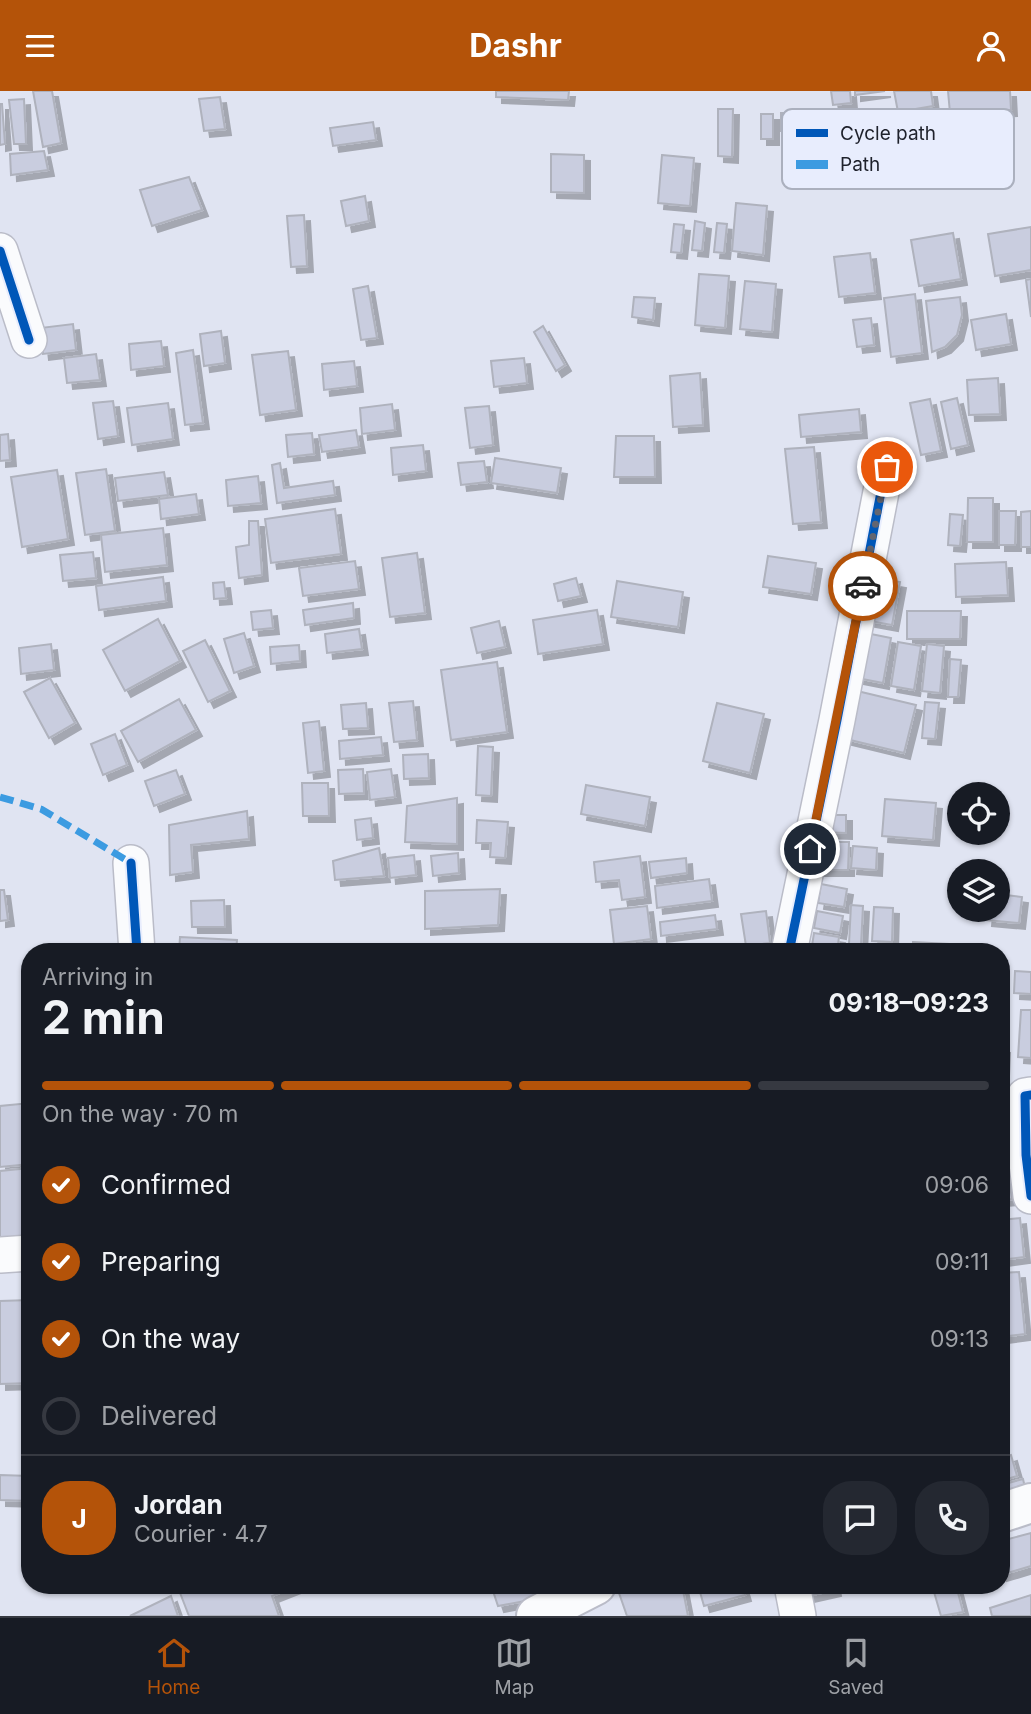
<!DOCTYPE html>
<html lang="en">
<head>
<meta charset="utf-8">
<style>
	:root { --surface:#171b24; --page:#242831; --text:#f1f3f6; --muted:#9ea1a6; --line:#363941; --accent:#b45309 }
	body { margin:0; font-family:Inter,sans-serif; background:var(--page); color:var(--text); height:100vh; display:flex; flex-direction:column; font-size:26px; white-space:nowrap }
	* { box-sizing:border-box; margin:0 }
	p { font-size:23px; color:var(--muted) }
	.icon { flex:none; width:38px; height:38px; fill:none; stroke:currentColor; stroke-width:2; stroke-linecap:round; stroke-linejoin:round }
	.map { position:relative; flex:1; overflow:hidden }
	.sheet { position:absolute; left:21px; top:852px; width:989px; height:651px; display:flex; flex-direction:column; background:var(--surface); border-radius:28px; box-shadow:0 2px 5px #0004 }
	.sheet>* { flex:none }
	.buttons { position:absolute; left:947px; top:691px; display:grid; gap:14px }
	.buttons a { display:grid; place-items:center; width:63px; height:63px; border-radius:50%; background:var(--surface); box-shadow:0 2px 5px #0004; font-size:35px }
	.pin { position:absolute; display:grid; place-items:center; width:60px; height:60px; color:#fff; margin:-30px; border:4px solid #fff; border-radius:50%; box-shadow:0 2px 7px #0007 }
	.courier { position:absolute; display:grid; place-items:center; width:70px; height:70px; margin:-35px; border:5px solid #b45309; border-radius:50%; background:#fff; color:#222; box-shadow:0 2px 9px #0007 }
	.headline em { font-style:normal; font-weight:700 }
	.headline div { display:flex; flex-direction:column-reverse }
	.headline { display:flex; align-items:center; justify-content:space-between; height:119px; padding:0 21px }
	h1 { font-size:46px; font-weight:700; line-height:52px }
	.bar { display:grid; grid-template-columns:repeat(4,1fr); gap:10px 7px; align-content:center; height:84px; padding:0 21px }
	.bar i { height:9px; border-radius:5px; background:var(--line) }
	.bar .selected { background:var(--accent) }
	.bar p { grid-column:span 4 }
	.line { display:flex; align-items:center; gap:18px; padding:0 21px; border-top:2px solid var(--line) }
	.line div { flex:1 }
	.round { display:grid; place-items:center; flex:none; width:74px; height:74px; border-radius:28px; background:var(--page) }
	ol { padding:0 21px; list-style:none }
	li { display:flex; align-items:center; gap:21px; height:77px }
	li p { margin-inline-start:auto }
	li .icon { padding:7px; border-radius:50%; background:var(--accent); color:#fff; stroke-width:4 }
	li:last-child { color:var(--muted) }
	li i { width:38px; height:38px; border:4px solid var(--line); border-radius:50% }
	header { display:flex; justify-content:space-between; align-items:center; height:91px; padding:0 21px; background:var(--accent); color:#fff; font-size:32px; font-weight:700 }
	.dock { display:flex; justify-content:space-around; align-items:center; height:98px; border-top:2px solid var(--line); background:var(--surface); font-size:19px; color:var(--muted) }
	.dock a { display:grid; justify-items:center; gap:4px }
	.dock .selected { color:var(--accent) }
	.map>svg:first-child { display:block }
	.building { fill:#c9cddf; stroke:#afb2bd; stroke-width:2; filter:url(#shadow) }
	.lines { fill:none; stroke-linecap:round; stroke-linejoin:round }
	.minor-casing { stroke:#babcc8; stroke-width:38 }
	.major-casing { stroke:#babcc8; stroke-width:42 }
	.minor { stroke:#fafbfd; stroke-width:35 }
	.major { stroke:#fafbfd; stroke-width:38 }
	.quiet { stroke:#3c9be1; stroke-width:7; stroke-dasharray:14 7; stroke-linecap:butt }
	.cycleway-casing { stroke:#e8edfd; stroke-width:13 }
	.cycleway { stroke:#0057b8; stroke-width:9 }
	.done { stroke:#626571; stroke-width:7; stroke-dasharray:0 12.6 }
	.route { stroke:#b45309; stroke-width:9 }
	.key { fill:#e8edfd; stroke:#abb0be; stroke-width:2 }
	.key-label { font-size:19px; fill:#1e212b }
</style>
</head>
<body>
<header><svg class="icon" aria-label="menu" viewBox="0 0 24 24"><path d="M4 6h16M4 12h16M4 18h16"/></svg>Dashr<svg class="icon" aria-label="person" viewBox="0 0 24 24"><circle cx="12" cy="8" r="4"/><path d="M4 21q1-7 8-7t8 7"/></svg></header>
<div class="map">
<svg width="1031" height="1525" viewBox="0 0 1031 1525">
	<defs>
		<filter id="shadow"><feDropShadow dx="6" dy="6" stdDeviation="0" flood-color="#0004"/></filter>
	</defs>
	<rect width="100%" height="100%" fill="#e0e4f2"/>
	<!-- building -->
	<g class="building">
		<polygon points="33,0 52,0 61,52 43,56"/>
		<polygon points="496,0 569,0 568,9 496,6"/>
		<polygon points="831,0 850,0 851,12 833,14"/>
		<polygon points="855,0 885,0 855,4"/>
		<polygon points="894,0 931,0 933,15 898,21"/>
		<polygon points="948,0 1010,0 1011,19 950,22"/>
		<polygon points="220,6 225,38 204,40 199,8"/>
		<polygon points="24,8 26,53 14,53 9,9"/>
		<polygon points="0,13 2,13 5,53 0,54"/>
		<polygon points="718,18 733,18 732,66 718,65"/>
		<polygon points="781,22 789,22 788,40 781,40"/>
		<rect x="761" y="23" width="12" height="25"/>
		<polygon points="373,31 376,49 333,55 330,37"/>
		<polygon points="44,60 48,79 11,84 10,63"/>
		<polygon points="551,63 584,64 584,102 551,101"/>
		<polygon points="662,64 694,67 690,115 658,112"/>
		<polygon points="189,86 202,119 152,135 140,99"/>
		<polygon points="365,105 369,130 346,135 341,110"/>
		<polygon points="736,112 767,115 763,164 732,160"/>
		<polygon points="304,124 307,175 291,176 287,125"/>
		<polygon points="695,130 705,132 702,160 692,159"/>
		<polygon points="717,132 727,133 724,162 714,161"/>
		<polygon points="674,133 684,134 681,162 671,161"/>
		<polygon points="1031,136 1031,179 995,185 988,143"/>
		<polygon points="953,142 961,188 919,195 911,149"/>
		<polygon points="870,162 875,202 839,206 834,166"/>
		<polygon points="699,183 729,185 725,237 695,234"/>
		<polygon points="1031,188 1031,226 1026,189"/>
		<polygon points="745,190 776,193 772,241 740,238"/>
		<polygon points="368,195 377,247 361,249 353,198"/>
		<polygon points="915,203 922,262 891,266 884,207"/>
		<polygon points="634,206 655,207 653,229 632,226"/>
		<polygon points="960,206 962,224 957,244 945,256 932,261 926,210"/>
		<polygon points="1006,223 1011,253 976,259 971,229"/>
		<polygon points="871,227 874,254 857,256 853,229"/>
		<polygon points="73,233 76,259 43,263 40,237"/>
		<polygon points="543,235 565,274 556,280 534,241"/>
		<polygon points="221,240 225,272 204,275 200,243"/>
		<polygon points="161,250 164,275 131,279 129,253"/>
		<polygon points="193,259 203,332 185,334 176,262"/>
		<polygon points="288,260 296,319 260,324 252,264"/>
		<polygon points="96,263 100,289 67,292 64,267"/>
		<polygon points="524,267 527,292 494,296 491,270"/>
		<polygon points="354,270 357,295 324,299 322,273"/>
		<polygon points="700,282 703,334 673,336 670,285"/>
		<polygon points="998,287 1000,323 969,324 967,289"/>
		<polygon points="957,307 968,354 951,358 941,311"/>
		<polygon points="930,308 941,360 921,364 910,312"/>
		<polygon points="113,310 118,345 98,348 93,312"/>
		<polygon points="168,312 173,348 132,354 127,317"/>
		<polygon points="392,313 395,339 362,343 360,317"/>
		<polygon points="489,315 493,354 470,357 465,317"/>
		<polygon points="859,318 861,341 801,346 799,324"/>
		<polygon points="356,339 359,356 322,361 319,344"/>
		<polygon points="312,342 314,363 288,366 286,344"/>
		<polygon points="8,343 10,369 0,370 0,344"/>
		<polygon points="616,345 654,345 655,386 614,386"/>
		<polygon points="423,354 426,380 393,384 391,357"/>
		<polygon points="814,356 821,431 793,433 785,358"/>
		<polygon points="495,367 561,377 557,402 491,392"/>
		<polygon points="484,370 487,391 461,394 458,372"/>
		<polygon points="280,372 284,397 333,390 335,404 277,412 272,374"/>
		<polygon points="106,378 115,440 85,444 76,382"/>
		<polygon points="57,379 68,448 22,456 11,386"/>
		<polygon points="164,381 168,404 118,410 115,387"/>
		<polygon points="258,385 261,412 228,415 226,389"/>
		<polygon points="196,403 199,423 161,428 159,408"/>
		<polygon points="968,407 993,407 993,451 967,451"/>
		<polygon points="335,418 341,463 271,472 265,428"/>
		<polygon points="999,420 1016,420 1015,454 999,454"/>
		<polygon points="1031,420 1031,456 1021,456 1021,421"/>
		<polygon points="950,423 963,424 960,455 948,454"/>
		<polygon points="249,430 258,430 262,484 239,487 236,456 249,454"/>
		<polygon points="163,437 167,474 105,481 101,444"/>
		<polygon points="93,461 96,487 63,490 60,464"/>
		<polygon points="417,462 425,522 390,526 382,467"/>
		<polygon points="768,465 816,472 811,503 763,496"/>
		<polygon points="355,470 359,498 303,505 299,477"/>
		<polygon points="1006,471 1008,504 956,506 955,473"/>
		<polygon points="163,486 166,510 99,519 96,495"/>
		<polygon points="871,486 900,491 892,534 864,529"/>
		<polygon points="576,487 581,505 558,510 554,493"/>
		<polygon points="617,490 683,501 678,536 611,526"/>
		<polygon points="224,491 226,507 214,508 213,492"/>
		<polygon points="353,512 354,527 305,534 303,519"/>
		<polygon points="271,519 273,537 253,539 251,521"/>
		<polygon points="597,519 603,553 538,563 533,529"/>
		<polygon points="907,520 961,520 960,548 907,548"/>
		<polygon points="158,528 180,570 125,600 103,559"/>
		<polygon points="499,530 505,556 477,562 471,537"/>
		<polygon points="359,538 362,558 327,562 325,543"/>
		<polygon points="861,541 891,547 883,592 852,586"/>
		<polygon points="244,542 254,575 234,582 224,548"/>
		<polygon points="205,549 230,600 208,611 183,560"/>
		<polygon points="898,551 921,555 914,599 891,595"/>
		<polygon points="51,553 54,579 21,583 19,557"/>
		<polygon points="927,553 944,555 940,602 922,600"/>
		<polygon points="299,554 300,570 271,573 270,556"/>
		<polygon points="950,568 961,569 958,606 948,606"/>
		<polygon points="497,571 507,641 451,649 441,579"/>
		<polygon points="50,587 75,632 49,647 24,601"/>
		<polygon points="853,599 916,614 904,662 842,647"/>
		<polygon points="179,608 196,639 138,671 121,640"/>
		<polygon points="413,610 417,649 394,651 389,612"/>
		<polygon points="925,611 939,612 935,648 922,647"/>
		<polygon points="366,612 368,637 343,638 341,614"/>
		<polygon points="717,612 764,623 750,682 703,670"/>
		<polygon points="319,630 324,680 308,682 303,632"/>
		<polygon points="115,643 127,674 103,684 91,653"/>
		<polygon points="381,646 383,664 340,668 339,650"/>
		<polygon points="478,655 493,656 491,705 476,704"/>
		<polygon points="428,663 429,687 404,688 403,664"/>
		<polygon points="363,678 364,702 339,703 338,679"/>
		<polygon points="391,678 395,706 370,709 367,681"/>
		<polygon points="176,679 185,703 154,715 145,690"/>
		<polygon points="302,692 328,692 329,725 303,725"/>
		<polygon points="586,694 650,706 645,735 581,723"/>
		<polygon points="457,707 457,753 405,751 407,715"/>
		<polygon points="885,708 936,712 933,749 882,745"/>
		<polygon points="247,720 249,748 191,754 193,781 170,784 169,734"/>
		<polygon points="820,724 846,724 846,742 819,741"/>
		<polygon points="371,727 373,747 357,749 355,729"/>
		<polygon points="477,729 508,731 505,767 490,766 491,752 476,752"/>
		<polygon points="814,751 849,751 848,779 813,779"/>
		<polygon points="853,755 877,757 876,779 851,777"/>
		<polygon points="379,757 384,785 335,789 333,770"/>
		<polygon points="458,762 459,782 433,785 431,765"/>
		<polygon points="414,764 416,784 390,787 388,767"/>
		<polygon points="640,765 645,806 622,809 619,789 596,791 594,771"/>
		<polygon points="686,767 687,782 651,787 649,771"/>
		<polygon points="709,788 712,810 657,817 655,795"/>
		<polygon points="821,793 847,798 844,816 818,812"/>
		<polygon points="500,798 498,834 425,838 425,800"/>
		<polygon points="0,799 4,799 8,829 0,830"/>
		<polygon points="998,803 1022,806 1019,832 986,829 987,819 998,819"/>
		<polygon points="224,809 225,836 192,836 191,810"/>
		<polygon points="851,814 863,815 861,854 849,853"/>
		<polygon points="647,815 651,848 614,853 610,819"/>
		<polygon points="874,816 893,817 892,851 872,850"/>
		<polygon points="766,820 770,852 746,855 741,823"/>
		<polygon points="817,820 843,825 840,842 814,837"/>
		<polygon points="715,824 717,838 661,845 660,831"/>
		<polygon points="814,842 839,846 837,861 811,861"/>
		<polygon points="180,846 237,849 236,861 179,861"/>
		<polygon points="913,851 967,854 967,861 913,861"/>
		<polygon points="124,855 125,861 74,861 73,859"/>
		<polygon points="1015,880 1031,881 1031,903 1014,902"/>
		<polygon points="1021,919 1031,919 1031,967 1018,966"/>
		<polygon points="1001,956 1004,956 1003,979 1001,979"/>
		<polygon points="30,1012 30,1073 0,1076 0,1015"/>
		<polygon points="30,1077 30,1152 0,1155 0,1080"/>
		<polygon points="1009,1087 1012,1108 1001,1109 1001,1088"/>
		<polygon points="1020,1127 1024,1166 1001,1169 1001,1129"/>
		<polygon points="1019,1181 1025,1243 1001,1246 1001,1182"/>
		<polygon points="30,1209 30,1292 0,1293 0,1210"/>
		<polygon points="1011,1364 1017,1385 1001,1390 1001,1367"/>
		<polygon points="0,1384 30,1385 30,1410 0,1409"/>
		<polygon points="1023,1388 1027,1405 1001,1413 1001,1394"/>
		<polygon points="1031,1442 1031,1475 1001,1484 1001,1450"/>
		<polygon points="177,1494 300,1494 272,1505 279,1525 189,1525"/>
		<polygon points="503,1494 540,1494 541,1507 498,1515 492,1497"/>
		<polygon points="630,1494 682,1494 688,1525 627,1525 618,1499"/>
		<polygon points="698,1494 742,1494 745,1504 704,1515"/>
		<polygon points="806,1494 834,1494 835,1499 808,1505"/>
		<polygon points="932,1494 956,1494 963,1521 941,1525"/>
		<polygon points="1031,1504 1031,1525 992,1525 990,1517"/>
		<polygon points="171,1505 178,1525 130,1525"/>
	</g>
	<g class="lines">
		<defs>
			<g id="minor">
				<polyline points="0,160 29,249"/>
				<polyline points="131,772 137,861"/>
				<polyline points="789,861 837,629 886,375"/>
				<polyline points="1031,1004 1025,1005 1026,1064 1031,1105"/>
				<polyline points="0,1164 30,1162"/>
				<polyline points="792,1494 798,1525"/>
			</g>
			<g id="major">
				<polyline points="1001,1422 1031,1412"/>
				<polyline points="536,1525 596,1494"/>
			</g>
		</defs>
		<!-- minor casing -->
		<use href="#minor" class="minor-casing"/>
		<!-- major casing -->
		<use href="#major" class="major-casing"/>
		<!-- minor -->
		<use href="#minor" class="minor"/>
		<!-- major -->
		<use href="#major" class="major"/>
		<!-- quiet -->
		<polyline class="quiet" points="0,706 41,718 131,772"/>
		<defs>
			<g id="cycleway">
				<polyline points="0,160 29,249"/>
				<polyline points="131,772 137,861"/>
				<polyline points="789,861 837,629 886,375"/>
				<polyline points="1031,1004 1025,1005 1026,1064 1031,1105"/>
			</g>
		</defs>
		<!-- cycleway casing -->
		<use href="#cycleway" class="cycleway-casing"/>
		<!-- cycleway -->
		<use href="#cycleway" class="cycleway"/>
	</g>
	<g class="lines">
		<!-- done -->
		<polyline class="done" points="863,495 887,376"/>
		<!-- route -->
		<polyline class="route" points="810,758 863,495"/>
	</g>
	<!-- legend -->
	<rect x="782" y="18" width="232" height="80" rx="10" class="key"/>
	<rect x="796" y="38" width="32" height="8" fill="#0057b8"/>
	<rect x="796" y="69" width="32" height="9" fill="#3c9be1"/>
	<g class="key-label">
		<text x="840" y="49">Cycle path</text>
		<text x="840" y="80">Path</text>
	</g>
</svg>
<div class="buttons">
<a><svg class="icon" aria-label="locate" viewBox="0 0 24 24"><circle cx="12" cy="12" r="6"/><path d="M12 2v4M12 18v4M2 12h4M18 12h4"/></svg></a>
<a><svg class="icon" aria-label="layers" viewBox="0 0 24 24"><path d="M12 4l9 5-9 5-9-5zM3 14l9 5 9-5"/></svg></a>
</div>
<div class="pin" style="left:887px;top:376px;background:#ea580c"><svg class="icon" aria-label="bag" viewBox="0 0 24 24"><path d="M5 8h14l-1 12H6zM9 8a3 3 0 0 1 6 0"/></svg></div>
<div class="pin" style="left:810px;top:758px;background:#1f2937"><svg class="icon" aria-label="home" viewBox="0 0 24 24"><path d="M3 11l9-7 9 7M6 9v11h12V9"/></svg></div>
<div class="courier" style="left:863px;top:495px"><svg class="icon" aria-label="car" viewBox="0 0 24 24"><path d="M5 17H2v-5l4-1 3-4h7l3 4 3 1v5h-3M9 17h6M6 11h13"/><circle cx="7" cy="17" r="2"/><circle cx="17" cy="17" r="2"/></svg></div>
<section class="sheet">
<div class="headline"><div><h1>2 min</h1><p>Arriving in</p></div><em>09:18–09:23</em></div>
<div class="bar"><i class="selected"></i><i class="selected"></i><i class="selected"></i><i></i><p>On the way · 70 m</p></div>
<ol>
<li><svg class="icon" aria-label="check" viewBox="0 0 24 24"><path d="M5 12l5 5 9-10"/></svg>Confirmed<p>09:06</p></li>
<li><svg class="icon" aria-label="check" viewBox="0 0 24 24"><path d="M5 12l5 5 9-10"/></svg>Preparing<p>09:11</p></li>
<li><svg class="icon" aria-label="check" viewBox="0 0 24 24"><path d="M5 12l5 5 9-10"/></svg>On the way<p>09:13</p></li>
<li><i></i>Delivered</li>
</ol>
<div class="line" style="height:126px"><b class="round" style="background:var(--accent);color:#fff">J</b><div><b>Jordan</b><p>Courier · 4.7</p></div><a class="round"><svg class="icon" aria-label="chat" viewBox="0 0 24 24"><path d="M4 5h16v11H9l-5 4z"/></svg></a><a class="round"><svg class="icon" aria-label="phone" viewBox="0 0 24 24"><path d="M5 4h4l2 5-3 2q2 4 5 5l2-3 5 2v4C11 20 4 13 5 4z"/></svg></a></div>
</section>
</div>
<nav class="dock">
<a class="selected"><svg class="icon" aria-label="home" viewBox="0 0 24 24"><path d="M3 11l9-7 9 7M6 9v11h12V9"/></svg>Home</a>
<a><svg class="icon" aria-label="map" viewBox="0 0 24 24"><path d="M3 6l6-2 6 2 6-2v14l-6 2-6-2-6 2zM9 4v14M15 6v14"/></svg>Map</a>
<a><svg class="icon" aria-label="saved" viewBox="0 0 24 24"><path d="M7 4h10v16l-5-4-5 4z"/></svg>Saved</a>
</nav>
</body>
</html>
